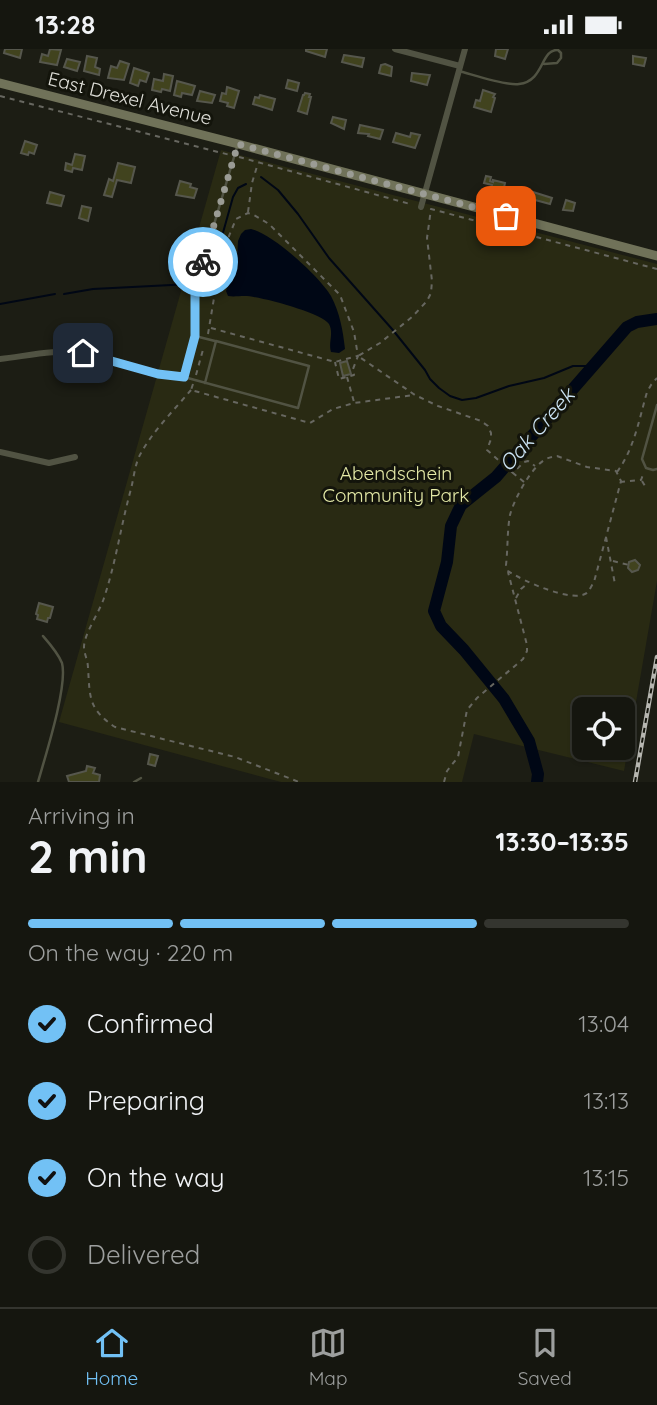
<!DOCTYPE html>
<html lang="en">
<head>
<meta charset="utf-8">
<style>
	:root { --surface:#15160f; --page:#22231d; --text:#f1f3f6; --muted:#9d9f9e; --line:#34352f; --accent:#72c1f5 }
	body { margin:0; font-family:Quicksand,sans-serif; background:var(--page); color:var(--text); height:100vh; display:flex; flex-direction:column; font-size:26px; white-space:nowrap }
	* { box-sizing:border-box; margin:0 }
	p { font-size:23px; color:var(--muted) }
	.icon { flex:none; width:38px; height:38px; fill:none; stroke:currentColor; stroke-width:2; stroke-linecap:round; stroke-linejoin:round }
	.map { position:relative; height:733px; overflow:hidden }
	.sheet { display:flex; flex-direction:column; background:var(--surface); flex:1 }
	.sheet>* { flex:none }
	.fabs { position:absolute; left:572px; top:648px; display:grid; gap:14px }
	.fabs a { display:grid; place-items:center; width:63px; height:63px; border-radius:10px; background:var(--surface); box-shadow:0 2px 5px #0004,0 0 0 2px var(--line); font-size:35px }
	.pin { position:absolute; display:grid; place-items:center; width:60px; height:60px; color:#fff; margin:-30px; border-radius:14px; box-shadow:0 4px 10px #0006 }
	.courier { position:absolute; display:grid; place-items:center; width:70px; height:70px; margin:-35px; border:5px solid #72c1f5; border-radius:50%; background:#fff; color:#222; box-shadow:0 2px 9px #0007 }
	.headline em { font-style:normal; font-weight:700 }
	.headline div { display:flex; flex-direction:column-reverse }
	.headline { display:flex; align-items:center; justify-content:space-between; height:119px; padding:0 28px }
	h1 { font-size:46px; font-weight:700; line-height:52px }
	.bar { display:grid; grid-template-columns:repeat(4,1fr); gap:10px 7px; align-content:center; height:84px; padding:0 28px }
	.bar i { height:9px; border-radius:5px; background:var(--line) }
	.bar .current { background:var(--accent) }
	.bar p { grid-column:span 4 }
	ol { padding:0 28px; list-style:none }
	li { display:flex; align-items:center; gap:21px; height:77px }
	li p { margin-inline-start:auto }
	li .icon { padding:7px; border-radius:50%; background:var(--accent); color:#111; stroke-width:4 }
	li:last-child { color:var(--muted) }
	li i { width:38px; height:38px; border:4px solid var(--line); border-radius:50% }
	.status { display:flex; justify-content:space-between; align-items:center; height:49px; padding:0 35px; background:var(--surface); direction:ltr }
	.status svg { height:19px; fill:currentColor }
	.tabs { display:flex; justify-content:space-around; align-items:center; height:98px; border-top:2px solid var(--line); background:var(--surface); font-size:19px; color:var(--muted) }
	.tabs a { display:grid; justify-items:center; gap:4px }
	.tabs .current { color:var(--accent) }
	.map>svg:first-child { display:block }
	.green { fill:#292a13; fill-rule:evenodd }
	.water { fill:#000715 }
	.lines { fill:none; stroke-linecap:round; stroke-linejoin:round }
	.stream { stroke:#000715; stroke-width:2 }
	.river { stroke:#000715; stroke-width:12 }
	.building { fill:#41431e; stroke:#56574d; stroke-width:2 }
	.path { stroke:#676760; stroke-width:2; stroke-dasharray:5 5; stroke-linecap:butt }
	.lane { stroke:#515343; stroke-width:2.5 }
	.street { stroke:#515343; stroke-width:6 }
	.secondary { stroke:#707259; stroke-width:9 }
	.rail-casing { stroke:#b6b6b0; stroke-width:4.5 }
	.rail { stroke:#13140b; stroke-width:2; stroke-dasharray:5; stroke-linecap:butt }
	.done { stroke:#9b9c95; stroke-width:7; stroke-dasharray:0 12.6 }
	.route { stroke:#72c1f5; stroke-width:9 }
	.labels { text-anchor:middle; stroke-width:6; stroke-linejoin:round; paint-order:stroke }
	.street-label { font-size:19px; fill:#e0e0da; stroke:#13140b }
	.park-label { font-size:19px; fill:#e5eaa7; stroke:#13140b }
	.water-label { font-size:21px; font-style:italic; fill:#cce4f5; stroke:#13140b }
</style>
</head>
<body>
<div class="status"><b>13:28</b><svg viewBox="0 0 49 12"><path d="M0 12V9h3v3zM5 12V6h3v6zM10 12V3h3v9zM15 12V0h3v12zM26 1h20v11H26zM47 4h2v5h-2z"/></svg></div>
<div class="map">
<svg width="657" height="733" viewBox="0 0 657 733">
	<rect width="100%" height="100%" fill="#1c1d14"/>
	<!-- green -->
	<path class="green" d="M221,101L657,215V532L624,722L474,685L462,733H281L59,673ZM584,660H623V698H584Z"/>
	<!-- water -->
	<path class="water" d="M251,180C273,185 320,228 331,247C340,264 343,282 345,300L339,304L331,303C328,294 334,284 329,275C322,264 259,247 245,247C238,247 234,248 228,247L226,242L237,212L238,192L241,185L245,181Z"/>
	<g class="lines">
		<!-- stream -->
		<g class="stream">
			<polyline points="261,128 278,141 298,165 329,209 392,280 425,321 430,330 439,339 450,347 462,351 476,349 509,337 544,329 573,317 593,317"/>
			<polyline points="203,235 206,234 210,230 233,148 238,139 246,135"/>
			<polyline points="64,245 93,240 191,235"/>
			<polyline points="0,255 55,245"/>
		</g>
		<!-- river -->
		<polyline class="river" points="537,733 538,725 529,692 504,650 464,601 441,577 434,562 447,513 451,477 461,456 496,428 627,278 637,273 657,270"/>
	</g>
	<!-- building -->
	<g class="building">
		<polygon points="5,0 22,0 20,9 4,4"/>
		<polygon points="50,0 61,1 57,16 40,13 42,5 48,7"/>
		<polygon points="306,0 327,0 325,8 306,2"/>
		<polygon points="496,0 508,0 505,10 495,7"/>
		<polygon points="344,6 364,9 362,18 342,13"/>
		<polygon points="87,7 97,9 95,18 100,20 99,26 84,22"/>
		<polygon points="633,7 646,9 644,17 633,15"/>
		<polygon points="67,10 80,13 77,22 64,18"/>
		<polygon points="120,12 129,15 124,31 108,29 111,17 117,19"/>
		<polygon points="385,15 392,18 391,27 379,24 381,16"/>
		<polygon points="134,19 149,24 146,33 140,31 138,37 130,34"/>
		<polygon points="412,24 430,26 427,36 411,32"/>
		<polygon points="164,25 173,27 170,42 162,40 161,43 152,41 154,30 163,32"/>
		<polygon points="288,31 299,34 297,42 286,39"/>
		<polygon points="177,32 195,37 192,46 182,44 181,48 174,46"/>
		<polygon points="227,38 239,42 234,59 227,57 228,54 220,52 222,44 226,45"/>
		<polygon points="483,41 495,45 493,48 495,49 491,63 474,58 476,51 480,52"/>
		<polygon points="200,42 215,46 212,54 197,52"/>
		<polygon points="305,44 310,45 309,48 311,48 307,65 298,62 303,46 304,46"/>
		<polygon points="260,46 275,50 272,61 253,55 255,48 259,49"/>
		<polygon points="333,68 346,71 344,80 331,74"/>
		<polygon points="360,76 383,81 380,90 368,87 369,85 358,84"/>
		<polygon points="396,84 410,88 411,84 420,86 415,99 393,93"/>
		<polygon points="25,92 37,96 34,105 29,103 28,106 21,104"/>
		<polygon points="75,105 85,107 82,121 73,119 72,123 65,121 66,114 72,116"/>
		<polygon points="118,114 135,118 131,134 117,131 112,148 104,146 109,130 113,132"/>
		<polygon points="486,127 491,128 490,132 493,133 493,131 505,134 503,143 495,141 491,139 492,136 484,134"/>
		<polygon points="180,132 191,135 190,138 197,140 194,149 176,146"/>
		<polygon points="50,143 64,147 61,157 47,154"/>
		<polygon points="533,143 552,149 550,155 535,151 534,153 530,152"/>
		<polygon points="566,151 575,154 573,162 563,161"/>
		<polygon points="82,157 91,159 88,172 79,169"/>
		<polygon points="347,312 351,325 343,327 340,314"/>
		<polygon points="635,511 640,516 638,521 632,523 628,519 629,513"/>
		<polygon points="39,554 53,558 50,569 48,569 47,573 37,570 38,566 36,565"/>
		<polygon points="150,705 158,707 155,717 148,715"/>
		<polygon points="87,717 95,719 93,724 100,726 99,733 69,733 67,727 86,722"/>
	</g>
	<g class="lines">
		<!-- path -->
		<g class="path">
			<polyline points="0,47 230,106"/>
			<polyline points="239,108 410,155"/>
			<polyline points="248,163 252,134 258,114"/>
			<polyline points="211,279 335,313 357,307"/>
			<polyline points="208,285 215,243 229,209 229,187 236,170 248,164 254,166 269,175 340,246 354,283 358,307 353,320 354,326 339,330 335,313"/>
			<polyline points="196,326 204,297"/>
			<polyline points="347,328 354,353"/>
			<polyline points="193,335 191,341 310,374 333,360 354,354 414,346"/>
			<path d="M191,341C175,360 153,382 141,404C135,414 134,428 131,440C121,476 116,513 104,549C100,562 84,585 84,598C84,605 88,611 88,619C90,648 88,660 115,678L235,708L299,733"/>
			<path d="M557,407L587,418L616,422L621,432L594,533C593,534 589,542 588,543C575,556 521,531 508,522L506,516C508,499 507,482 510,466C514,450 532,417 546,410C550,408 553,408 557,407Z"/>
			<path d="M617,423C634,400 639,371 647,343L651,336L657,329"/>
			<polyline points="513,424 487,401 491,390 491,384 488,377 481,372 438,357 415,346 358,307 380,294 412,268 427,252 431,244 432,232 427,189 431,160 657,220"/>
			<polyline points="642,432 645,437 644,441"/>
			<polyline points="524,433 513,424 524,413 528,412 535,417"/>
			<polyline points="620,433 641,431 644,423"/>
			<polyline points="606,488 615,535"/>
			<polyline points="613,512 629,516"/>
			<polyline points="516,549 521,540 527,535"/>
			<polyline points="444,733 447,722 458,708 467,661 477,649 523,610 527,602 527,596 508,523"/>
		</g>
		<!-- lane -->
		<g class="lane">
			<path d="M459,22C474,26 505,37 519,35C545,32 540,0 558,1L561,4V9L557,14L544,15"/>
			<polyline points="195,287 215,292"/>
			<polyline points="205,334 216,292 309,317 298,359 184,328 195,287 196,236 237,98"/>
			<polyline points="657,356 642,410 646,419 653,421 657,420"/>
			<path d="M38,733C45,708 68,637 62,614C58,604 50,595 43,587"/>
			<polyline points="134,733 141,729"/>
		</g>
		<!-- street -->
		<g class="street">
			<polyline points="395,0 460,17"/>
			<polyline points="421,158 465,0"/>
			<path d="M0,310C27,307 56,300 82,304C117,311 149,326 184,328"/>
			<polyline points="0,403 49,414 75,408"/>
		</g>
		<!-- secondary -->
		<polyline class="secondary" points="0,34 238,95 657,207"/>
		<defs>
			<polyline id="rail" points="635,733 657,608"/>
		</defs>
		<!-- rail casing -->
		<use href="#rail" class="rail-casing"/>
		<!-- rail -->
		<use href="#rail" class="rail"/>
	</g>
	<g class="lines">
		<!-- done -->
		<polyline class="done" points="203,213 238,95 506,167"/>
		<!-- route -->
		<polyline class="route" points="83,304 158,325 184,328 195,287 195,243 203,213"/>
	</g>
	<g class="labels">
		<!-- street labels -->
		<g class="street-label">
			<text transform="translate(130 49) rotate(14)" y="7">East Drexel Avenue</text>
		</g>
		<!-- park labels -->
		<g class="park-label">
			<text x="396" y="431">Abendschein<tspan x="396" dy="22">Community Park</tspan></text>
		</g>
		<!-- water labels -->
		<g class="water-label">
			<text transform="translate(537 381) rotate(-49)" y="7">Oak Creek</text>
		</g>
	</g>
</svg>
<div class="fabs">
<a><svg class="icon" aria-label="locate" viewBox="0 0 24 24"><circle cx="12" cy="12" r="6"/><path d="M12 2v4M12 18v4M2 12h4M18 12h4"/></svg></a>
</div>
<div class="pin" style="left:506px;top:167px;background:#ea580c"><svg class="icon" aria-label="bag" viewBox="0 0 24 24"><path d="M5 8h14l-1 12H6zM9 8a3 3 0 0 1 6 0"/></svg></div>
<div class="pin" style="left:83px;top:304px;background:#1f2937"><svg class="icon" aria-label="home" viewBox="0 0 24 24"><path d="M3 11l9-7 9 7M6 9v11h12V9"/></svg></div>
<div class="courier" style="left:203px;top:213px"><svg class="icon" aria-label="bike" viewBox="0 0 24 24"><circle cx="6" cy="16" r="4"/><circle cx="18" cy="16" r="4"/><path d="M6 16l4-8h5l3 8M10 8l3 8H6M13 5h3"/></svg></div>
</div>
<section class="sheet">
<div class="headline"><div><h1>2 min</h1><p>Arriving in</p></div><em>13:30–13:35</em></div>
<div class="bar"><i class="current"></i><i class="current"></i><i class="current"></i><i></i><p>On the way · 220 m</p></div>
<ol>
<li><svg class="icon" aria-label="check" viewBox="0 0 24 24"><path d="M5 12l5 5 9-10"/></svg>Confirmed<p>13:04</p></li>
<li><svg class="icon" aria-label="check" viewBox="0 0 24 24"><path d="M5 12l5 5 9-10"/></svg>Preparing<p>13:13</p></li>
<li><svg class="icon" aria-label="check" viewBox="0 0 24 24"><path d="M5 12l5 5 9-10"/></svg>On the way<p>13:15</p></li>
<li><i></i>Delivered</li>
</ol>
</section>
<nav class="tabs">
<a class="current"><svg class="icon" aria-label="home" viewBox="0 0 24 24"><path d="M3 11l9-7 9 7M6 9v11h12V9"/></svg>Home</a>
<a><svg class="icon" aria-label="map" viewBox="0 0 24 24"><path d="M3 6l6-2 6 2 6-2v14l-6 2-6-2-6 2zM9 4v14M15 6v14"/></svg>Map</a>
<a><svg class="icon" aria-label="saved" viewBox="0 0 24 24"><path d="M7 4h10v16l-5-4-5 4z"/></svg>Saved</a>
</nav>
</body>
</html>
